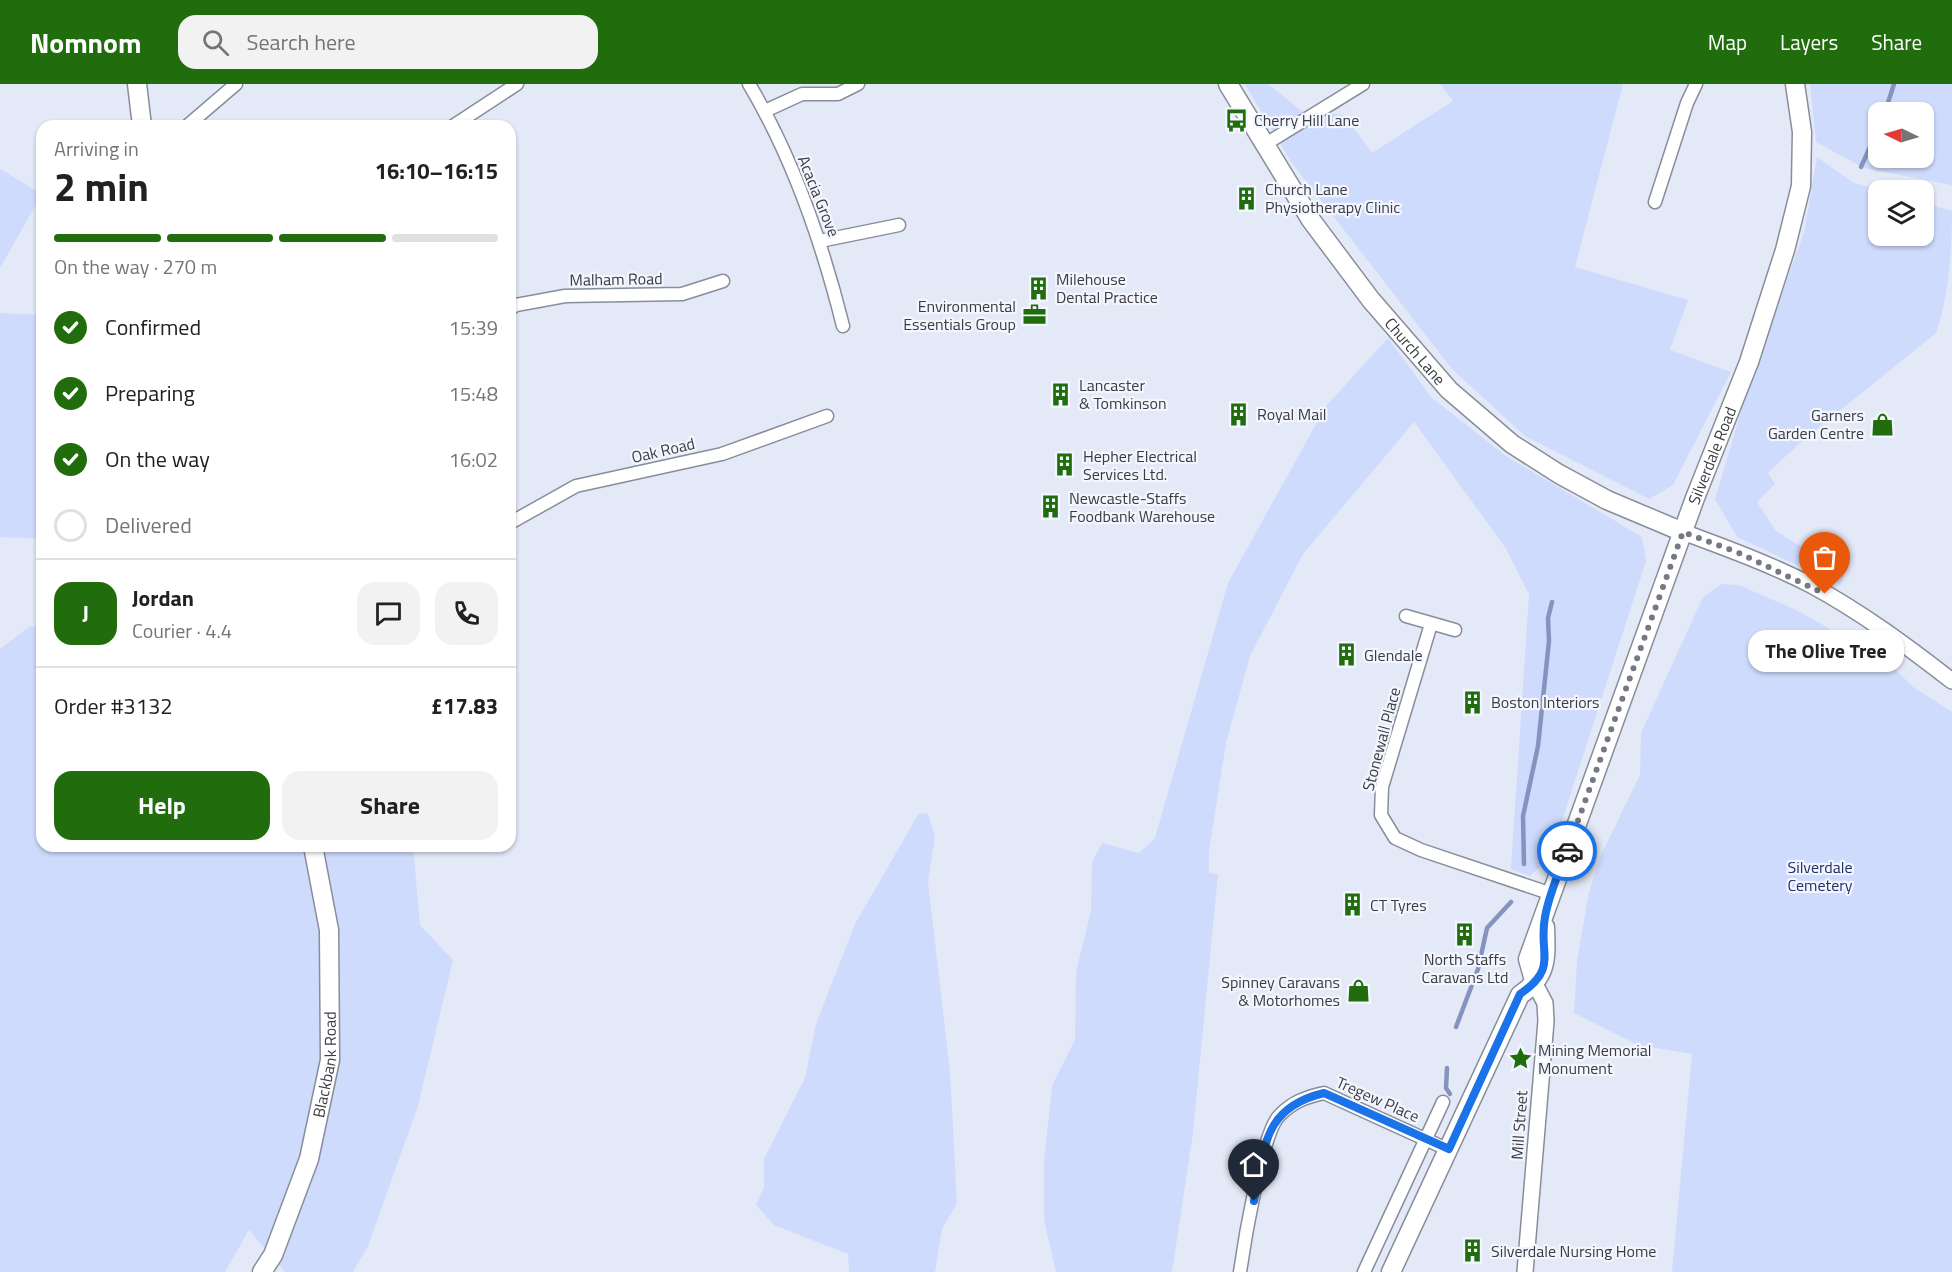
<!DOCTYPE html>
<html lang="en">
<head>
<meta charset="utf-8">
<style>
	:root { --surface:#fff; --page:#f2f2f2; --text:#202124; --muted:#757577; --line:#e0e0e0; --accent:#216d0e }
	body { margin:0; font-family:"Titillium Web",sans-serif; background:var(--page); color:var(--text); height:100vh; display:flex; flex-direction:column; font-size:22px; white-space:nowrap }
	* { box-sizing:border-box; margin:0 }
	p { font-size:20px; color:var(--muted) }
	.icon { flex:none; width:33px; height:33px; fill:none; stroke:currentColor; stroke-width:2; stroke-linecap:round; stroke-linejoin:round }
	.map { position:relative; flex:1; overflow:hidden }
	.sheet { position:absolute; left:36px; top:36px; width:480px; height:732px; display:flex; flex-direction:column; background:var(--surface); border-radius:18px; box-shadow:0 2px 4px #0004 }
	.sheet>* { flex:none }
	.needle { width:39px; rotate:275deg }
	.tools { position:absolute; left:1868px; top:18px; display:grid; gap:12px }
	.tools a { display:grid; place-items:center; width:66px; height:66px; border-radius:12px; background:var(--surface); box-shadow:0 2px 4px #0004; font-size:30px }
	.pin { position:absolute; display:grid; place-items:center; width:51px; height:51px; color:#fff; margin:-62px -26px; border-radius:50% 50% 50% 0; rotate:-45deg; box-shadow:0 0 6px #0007 }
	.pin .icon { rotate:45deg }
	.courier { position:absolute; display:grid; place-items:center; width:60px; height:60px; margin:-30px; border:4px solid #1a73e8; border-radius:50%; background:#fff; color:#222; box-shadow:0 2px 8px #0007 }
	.bubble { position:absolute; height:42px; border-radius:18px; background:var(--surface); box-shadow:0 2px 4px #0004; font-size:20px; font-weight:700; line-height:42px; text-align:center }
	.head em { font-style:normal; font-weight:700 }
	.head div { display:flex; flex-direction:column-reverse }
	.head { display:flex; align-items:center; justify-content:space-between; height:102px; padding:0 18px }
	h1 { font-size:39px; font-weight:700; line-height:45px }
	.bar { display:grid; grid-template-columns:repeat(4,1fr); gap:9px 6px; align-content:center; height:72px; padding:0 18px }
	.bar i { height:8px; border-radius:4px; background:var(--line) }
	.bar .active { background:var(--accent) }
	.bar p { grid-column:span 4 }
	.line { display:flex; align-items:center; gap:15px; padding:0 18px; border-top:2px solid var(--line) }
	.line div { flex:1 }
	.round { display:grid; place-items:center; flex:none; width:63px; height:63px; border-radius:18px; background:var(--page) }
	ol { padding:0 18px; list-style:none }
	li { display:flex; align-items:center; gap:18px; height:66px }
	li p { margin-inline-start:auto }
	li .icon { padding:6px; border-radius:50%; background:var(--accent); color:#fff; stroke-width:4 }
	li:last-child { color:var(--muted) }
	li i { width:33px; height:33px; border:3px solid var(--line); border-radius:50% }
	.action { display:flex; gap:12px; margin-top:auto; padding:12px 18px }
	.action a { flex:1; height:69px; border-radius:18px; background:var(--accent); color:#fff; font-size:24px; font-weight:700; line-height:69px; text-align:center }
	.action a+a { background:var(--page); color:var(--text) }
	header { display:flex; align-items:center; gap:36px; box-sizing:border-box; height:84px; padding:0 30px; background:var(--accent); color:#fff }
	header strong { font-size:28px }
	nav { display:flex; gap:33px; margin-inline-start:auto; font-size:21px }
	.search { width:420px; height:54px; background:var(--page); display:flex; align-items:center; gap:15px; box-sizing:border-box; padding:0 21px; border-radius:18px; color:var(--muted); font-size:22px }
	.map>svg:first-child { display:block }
	.green { fill:#cfdbfd; fill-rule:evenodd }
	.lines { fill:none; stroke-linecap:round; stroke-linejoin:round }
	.stream { stroke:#8594be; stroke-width:4.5 }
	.minor-casing { stroke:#888d9a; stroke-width:15 }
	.tertiary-casing { stroke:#888d9a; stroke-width:18 }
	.secondary-casing { stroke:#888d9a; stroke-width:21 }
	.minor { stroke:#fff; stroke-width:12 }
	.tertiary { stroke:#fff; stroke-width:15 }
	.secondary { stroke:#fff; stroke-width:18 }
	.done { stroke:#767981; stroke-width:6; stroke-dasharray:0 10.8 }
	.route { stroke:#1a73e8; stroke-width:8 }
	.labels { text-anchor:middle; stroke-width:4.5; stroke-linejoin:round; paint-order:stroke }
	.poi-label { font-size:16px; fill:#3a3c41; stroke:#f3f6ff; text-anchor:start }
	.street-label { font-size:16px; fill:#3a3c41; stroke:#f3f6ff }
	.park-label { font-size:16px; fill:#202f64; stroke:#f3f6ff }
</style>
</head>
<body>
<header>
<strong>Nomnom</strong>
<div class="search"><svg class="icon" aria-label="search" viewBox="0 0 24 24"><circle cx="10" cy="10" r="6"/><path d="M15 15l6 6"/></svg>Search here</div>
<nav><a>Map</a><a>Layers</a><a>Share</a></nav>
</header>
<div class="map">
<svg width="1952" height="1188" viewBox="0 0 1952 1188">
	<rect width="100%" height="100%" fill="#e4e9f7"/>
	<!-- green -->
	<g class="green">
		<polygon points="1245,0 1268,0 1302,27 1344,31 1372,69 1453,17 1440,0 1623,0 1575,183 1688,216 1670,266 1731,288 1673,401 1649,415 1525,352 1452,285 1292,79"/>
		<path d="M1810,0H1952V101L1864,84L1816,58ZM1878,28H1923V74H1878Z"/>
		<path d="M1817,73L1854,99L1881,106H1878V152H1923V119L1952,127C1952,166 1949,212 1936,249L1801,358L1768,389L1775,400L1757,418L1776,447L1845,490L1840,501L1737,453L1715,415L1752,291L1804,149Z"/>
		<polygon points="0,85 42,110 0,184"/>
		<polygon points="0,229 42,231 42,455 0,453"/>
		<polygon points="1388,254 1432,314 1506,372 1642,453 1646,477 1550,774 1530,792 1511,785 1529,510 1505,463 1414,338 1303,470 1250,572 1226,659 1209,767 1209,789 1218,790 1193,1049 1172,1188 1056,1188 1044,1136 1044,1077 1052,1002 1075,956 1076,888 1091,827 1092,778 1102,759 1139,769 1155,754 1228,499 1326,322"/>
		<polygon points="1722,500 1739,501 1796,526 1887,577 1913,603 1952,628 1952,1188 1672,1188 1692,970 1638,961 1574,929 1577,877 1589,808 1601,771 1640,691 1641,649 1703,513"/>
		<polygon points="42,542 42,762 413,762 420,841 453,876 418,1022 368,1162 353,1188 285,1188 249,1146 225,1188 0,1188 0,565 29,543"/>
		<polygon points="919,729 928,730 935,752 928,798 950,987 957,1119 942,1145 935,1188 849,1188 848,1170 774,1141 756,1121 764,1103 764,1075 805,994 816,940 855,840"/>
	</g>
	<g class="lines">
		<!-- stream -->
		<g class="stream">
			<polyline points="1885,28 1894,0"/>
			<polyline points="1861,83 1878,45"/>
			<polyline points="1524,780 1523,732 1538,662 1549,557 1548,534 1552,518"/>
			<polyline points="1456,943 1478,885 1487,844 1511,818"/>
			<polyline points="1447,984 1446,1004 1450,1010"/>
		</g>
		<defs>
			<g id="minor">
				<path d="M749,0C793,74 822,158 843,242"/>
				<polyline points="765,27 802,10 838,10 858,0"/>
				<polyline points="187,42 236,0"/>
				<polyline points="453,42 517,0"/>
				<polyline points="1264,61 1363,0"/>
				<polyline points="1655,118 1687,19 1696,0"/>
				<polyline points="820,157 899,141"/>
				<polyline points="510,225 516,221 565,212 682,210 723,197"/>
				<polyline points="510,439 576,402 722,370 827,332"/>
				<polyline points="1406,532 1455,546"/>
				<polyline points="1431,540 1382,703 1381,731 1395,754 1421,766 1552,810"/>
				<path d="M1240,1188C1244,1160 1262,1049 1279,1032C1292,1018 1306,1013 1324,1009L1449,1066"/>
				<polyline points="1364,1188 1443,1018"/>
			</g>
			<g id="tertiary">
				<path d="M1683,448C1726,464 1770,480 1811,501C1861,528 1907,562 1952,597"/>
				<polyline points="1525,1188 1546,937 1545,919 1535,900"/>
			</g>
			<g id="secondary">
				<polyline points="137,0 142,42"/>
				<path id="s1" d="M1228,0L1311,136L1371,216L1449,306L1512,360L1559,390L1607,416L1683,448"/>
				<path id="s2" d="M1535,900L1528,875L1695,414L1749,278L1785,166L1801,102L1802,48L1795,0"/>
				<path id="s3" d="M262,1188L273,1171L309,1075L330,976L329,846L313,762"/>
				<path d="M1391,1188L1520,911C1548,892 1546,874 1545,843"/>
			</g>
		</defs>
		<!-- minor casing -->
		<use href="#minor" class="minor-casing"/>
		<!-- tertiary casing -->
		<use href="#tertiary" class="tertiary-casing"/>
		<!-- secondary casing -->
		<use href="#secondary" class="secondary-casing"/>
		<!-- minor -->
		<use href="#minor" class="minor"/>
		<!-- tertiary -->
		<use href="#tertiary" class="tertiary"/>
		<!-- secondary -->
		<use href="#secondary" class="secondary"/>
	</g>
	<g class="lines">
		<!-- done -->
		<polyline class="done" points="1567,767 1683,448 1739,469 1825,510"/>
		<!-- route -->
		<path class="route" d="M1254,1117C1265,1064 1262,1024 1324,1009L1449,1065L1520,910C1559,884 1538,869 1545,833C1549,810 1559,788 1567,767"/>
	</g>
	<!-- icons -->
	<defs>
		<symbol id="bus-bare" viewBox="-9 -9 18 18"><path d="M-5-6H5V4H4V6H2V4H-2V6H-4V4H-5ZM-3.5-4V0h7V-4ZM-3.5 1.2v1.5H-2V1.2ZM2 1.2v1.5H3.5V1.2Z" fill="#216d0e" stroke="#f3f6ff" stroke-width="2.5" paint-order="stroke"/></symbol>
		<symbol id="building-bare" viewBox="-9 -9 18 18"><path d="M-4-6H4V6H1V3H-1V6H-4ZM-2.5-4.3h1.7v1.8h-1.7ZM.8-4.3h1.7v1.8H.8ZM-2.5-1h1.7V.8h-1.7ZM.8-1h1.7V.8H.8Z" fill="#216d0e" stroke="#f3f6ff" stroke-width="2.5" paint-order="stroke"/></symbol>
		<symbol id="office-bare" viewBox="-9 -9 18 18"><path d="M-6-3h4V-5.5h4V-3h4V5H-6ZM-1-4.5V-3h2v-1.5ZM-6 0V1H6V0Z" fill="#216d0e" stroke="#f3f6ff" stroke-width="2.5" paint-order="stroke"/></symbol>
		<symbol id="shop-bare" viewBox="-9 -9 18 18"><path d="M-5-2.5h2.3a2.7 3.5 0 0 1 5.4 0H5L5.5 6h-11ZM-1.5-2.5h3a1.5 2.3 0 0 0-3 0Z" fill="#216d0e" stroke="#f3f6ff" stroke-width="2.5" paint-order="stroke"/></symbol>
		<symbol id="sight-bare" viewBox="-9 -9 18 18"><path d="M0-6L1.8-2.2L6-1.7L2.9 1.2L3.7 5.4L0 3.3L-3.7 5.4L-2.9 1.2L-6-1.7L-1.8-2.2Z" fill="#216d0e" stroke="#f3f6ff" stroke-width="2.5" paint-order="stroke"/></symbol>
	</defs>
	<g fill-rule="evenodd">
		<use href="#bus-bare" x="1220" y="20" width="33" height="33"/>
		<use href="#building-bare" x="1230" y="98" width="33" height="33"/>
		<use href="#building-bare" x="1022" y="188" width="33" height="33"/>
		<use href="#office-bare" x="1018" y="214" width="33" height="33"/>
		<use href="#building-bare" x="1044" y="294" width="33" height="33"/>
		<use href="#building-bare" x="1222" y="314" width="33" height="33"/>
		<use href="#shop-bare" x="1866" y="324" width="33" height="33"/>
		<use href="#building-bare" x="1048" y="364" width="33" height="33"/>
		<use href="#building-bare" x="1034" y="406" width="33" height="33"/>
		<use href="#building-bare" x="1330" y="554" width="33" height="33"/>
		<use href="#building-bare" x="1456" y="602" width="33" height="33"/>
		<use href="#building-bare" x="1336" y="804" width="33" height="33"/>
		<use href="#building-bare" x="1448" y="834" width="33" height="33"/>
		<use href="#shop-bare" x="1342" y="890" width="33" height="33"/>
		<use href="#sight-bare" x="1504" y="958" width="33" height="33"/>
		<use href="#building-bare" x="1456" y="1150" width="33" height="33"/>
	</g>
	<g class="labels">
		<!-- poi labels -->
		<g class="poi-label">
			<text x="1254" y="42">Cherry Hill Lane</text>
			<text x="1265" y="111">Church Lane<tspan x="1265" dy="18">Physiotherapy Clinic</tspan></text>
			<text x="1056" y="201">Milehouse<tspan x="1056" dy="18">Dental Practice</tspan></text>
			<text x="1016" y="228" text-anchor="end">Environmental<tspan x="1016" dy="18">Essentials Group</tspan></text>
			<text x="1079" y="307">Lancaster<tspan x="1079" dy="18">&amp; Tomkinson</tspan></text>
			<text x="1257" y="336">Royal Mail</text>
			<text x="1864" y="337" text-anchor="end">Garners<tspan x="1864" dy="18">Garden Centre</tspan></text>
			<text x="1083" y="378">Hepher Electrical<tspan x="1083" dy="18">Services Ltd.</tspan></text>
			<text x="1069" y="420">Newcastle-Staffs<tspan x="1069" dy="18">Foodbank Warehouse</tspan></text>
			<text x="1364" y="577">Glendale</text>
			<text x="1491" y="624">Boston Interiors</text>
			<text x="1370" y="827">CT Tyres</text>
			<text x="1465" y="881" text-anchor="middle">North Staffs<tspan x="1465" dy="18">Caravans Ltd</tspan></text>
			<text x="1340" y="904" text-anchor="end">Spinney Caravans<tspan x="1340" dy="18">&amp; Motorhomes</tspan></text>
			<text x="1538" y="972">Mining Memorial<tspan x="1538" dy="18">Monument</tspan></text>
			<text x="1491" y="1173">Silverdale Nursing Home</text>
		</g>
		<!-- street labels -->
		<g class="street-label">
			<text transform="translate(819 112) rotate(68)" y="6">Acacia Grove</text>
			<text transform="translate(616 195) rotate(-1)" y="6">Malham Road</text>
			<text dy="6" stroke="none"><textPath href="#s1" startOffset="327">Church Lane</textPath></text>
			<text transform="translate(663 366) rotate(-13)" y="6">Oak Road</text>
			<text dy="6" stroke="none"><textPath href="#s2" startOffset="562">Silverdale Road</textPath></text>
			<text transform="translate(1381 655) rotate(-75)" y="6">Stonewall Place</text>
			<text dy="6" stroke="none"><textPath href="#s3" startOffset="219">Blackbank Road</textPath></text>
			<text transform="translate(1378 1015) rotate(24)" y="6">Tregew Place</text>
			<text transform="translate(1519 1041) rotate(-86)" y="6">Mill Street</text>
		</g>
		<!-- park labels -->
		<g class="park-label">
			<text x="1820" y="789">Silverdale<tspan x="1820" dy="18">Cemetery</tspan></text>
		</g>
	</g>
</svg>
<div class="tools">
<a><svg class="needle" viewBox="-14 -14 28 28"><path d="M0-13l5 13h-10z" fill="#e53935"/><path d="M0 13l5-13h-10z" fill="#757577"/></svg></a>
<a><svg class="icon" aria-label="layers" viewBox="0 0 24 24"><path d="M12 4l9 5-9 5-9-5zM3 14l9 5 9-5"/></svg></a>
</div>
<div class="pin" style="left:1825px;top:510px;background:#ea580c"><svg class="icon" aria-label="bag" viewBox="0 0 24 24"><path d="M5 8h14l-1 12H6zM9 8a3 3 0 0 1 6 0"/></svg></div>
<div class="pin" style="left:1254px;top:1117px;background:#1f2937"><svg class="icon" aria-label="home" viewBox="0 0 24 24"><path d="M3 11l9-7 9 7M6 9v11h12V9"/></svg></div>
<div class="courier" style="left:1567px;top:767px"><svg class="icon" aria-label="car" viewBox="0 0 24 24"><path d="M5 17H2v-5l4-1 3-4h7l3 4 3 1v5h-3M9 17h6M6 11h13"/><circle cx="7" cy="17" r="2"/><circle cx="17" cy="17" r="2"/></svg></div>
<div class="bubble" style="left:1748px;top:546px;width:156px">The Olive Tree</div>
<section class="sheet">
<div class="head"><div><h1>2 min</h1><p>Arriving in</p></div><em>16:10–16:15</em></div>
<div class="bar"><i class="active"></i><i class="active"></i><i class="active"></i><i></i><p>On the way · 270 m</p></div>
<ol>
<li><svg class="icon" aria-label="check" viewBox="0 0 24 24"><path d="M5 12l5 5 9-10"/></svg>Confirmed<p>15:39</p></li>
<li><svg class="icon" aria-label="check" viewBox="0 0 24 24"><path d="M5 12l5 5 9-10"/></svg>Preparing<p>15:48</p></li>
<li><svg class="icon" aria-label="check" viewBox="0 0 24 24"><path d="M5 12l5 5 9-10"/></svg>On the way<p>16:02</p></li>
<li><i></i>Delivered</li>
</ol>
<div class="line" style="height:108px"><b class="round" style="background:var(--accent);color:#fff">J</b><div><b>Jordan</b><p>Courier · 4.4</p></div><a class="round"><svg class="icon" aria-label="chat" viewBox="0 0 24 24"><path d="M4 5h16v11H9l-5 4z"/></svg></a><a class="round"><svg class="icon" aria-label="phone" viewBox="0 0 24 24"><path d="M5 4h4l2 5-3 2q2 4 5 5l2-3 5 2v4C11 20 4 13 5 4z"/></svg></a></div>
<div class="line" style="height:78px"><div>Order #3132</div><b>£17.83</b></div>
<div class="action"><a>Help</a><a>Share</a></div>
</section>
</div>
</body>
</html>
